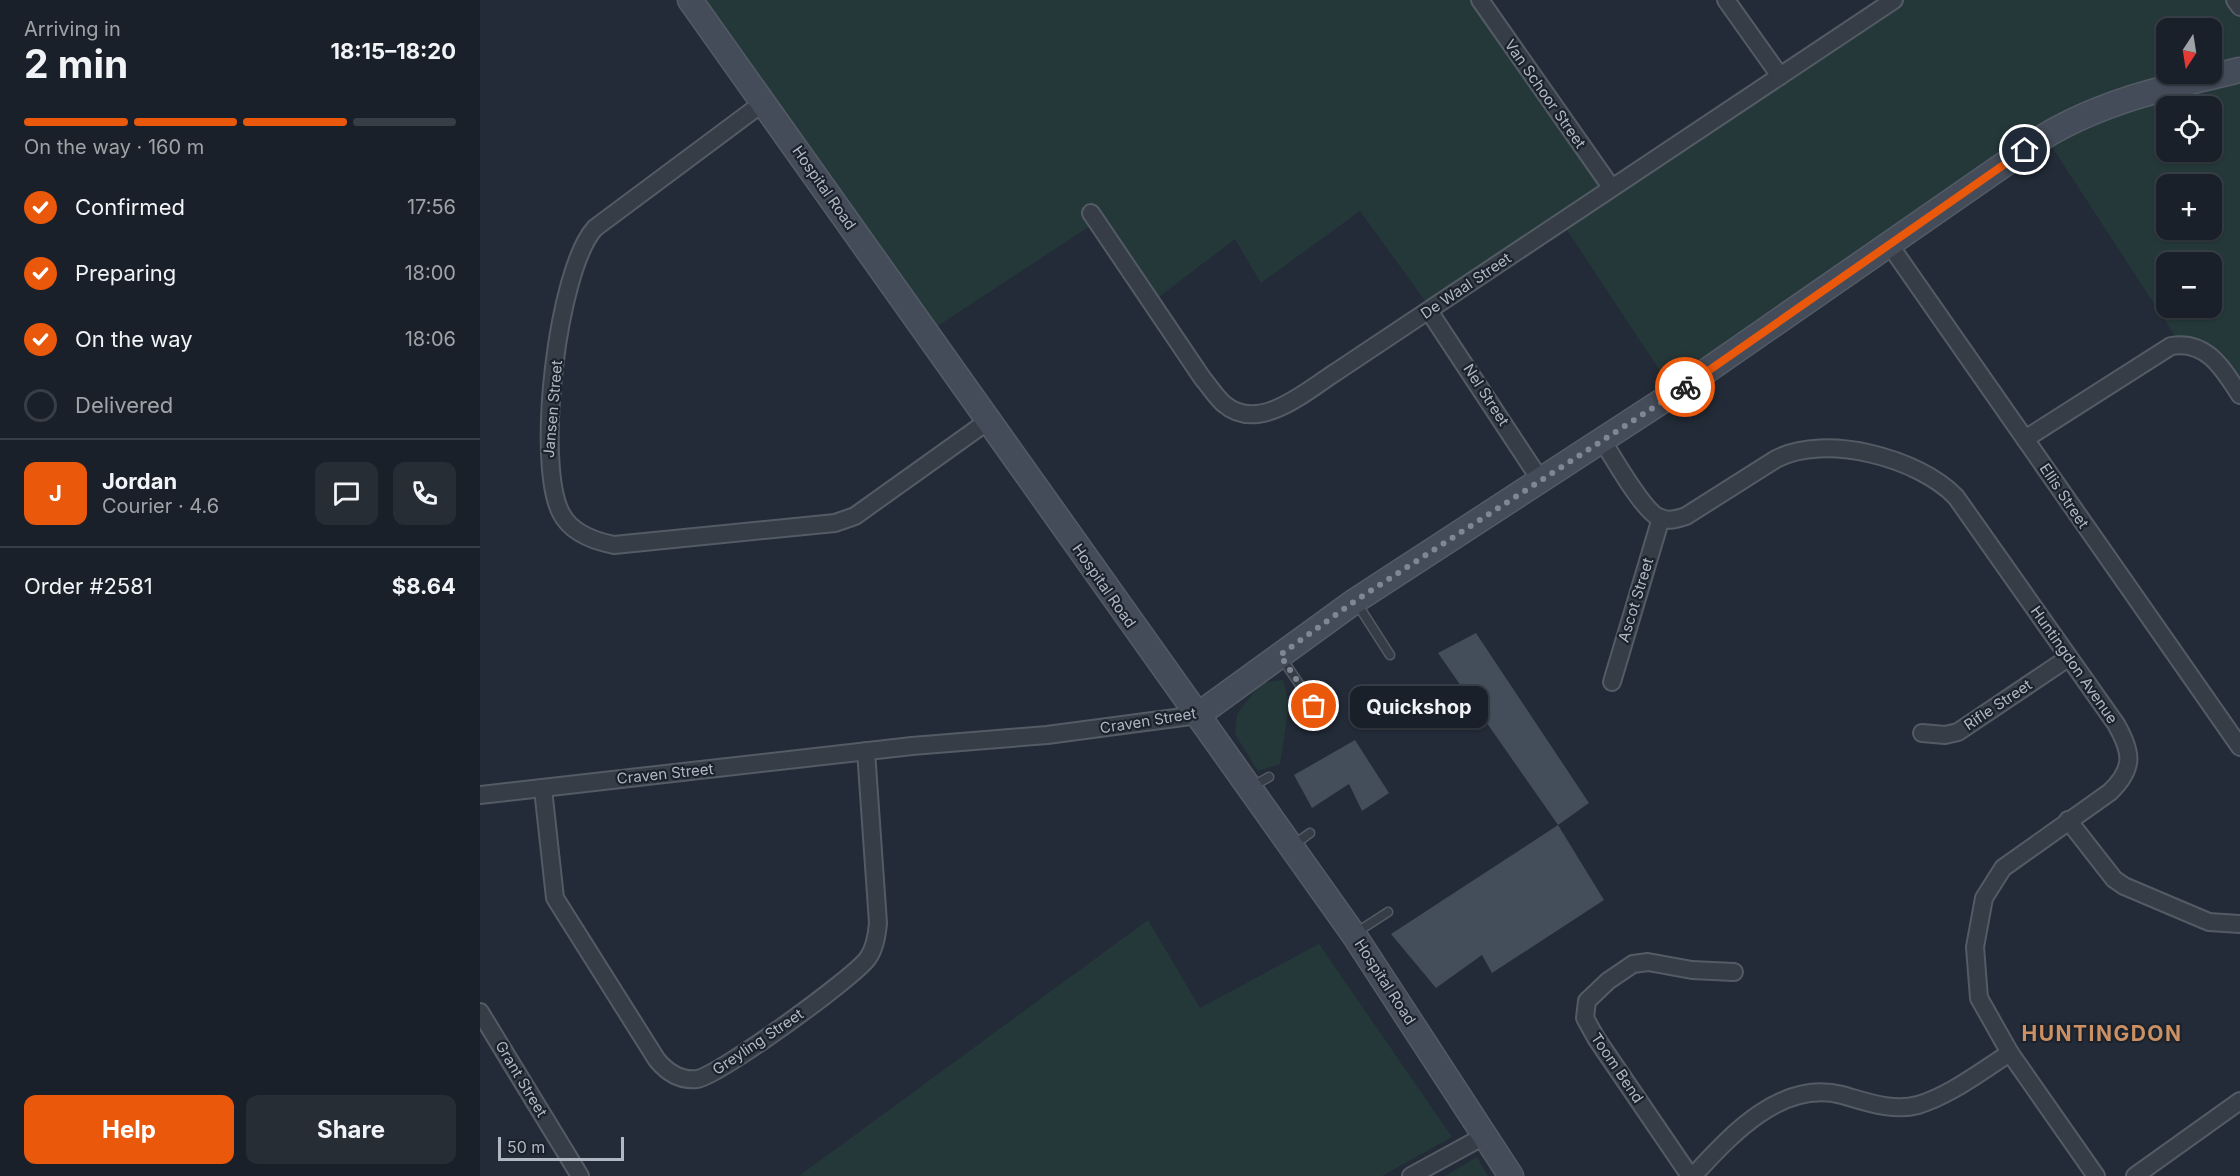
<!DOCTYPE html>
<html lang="en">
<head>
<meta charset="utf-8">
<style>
	:root { --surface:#1a2029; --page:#272d35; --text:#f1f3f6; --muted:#9fa3a8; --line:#383e46; --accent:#ea580c }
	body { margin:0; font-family:Inter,sans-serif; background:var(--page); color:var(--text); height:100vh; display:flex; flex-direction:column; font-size:22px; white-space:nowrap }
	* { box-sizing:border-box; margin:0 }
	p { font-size:20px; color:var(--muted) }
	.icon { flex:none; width:33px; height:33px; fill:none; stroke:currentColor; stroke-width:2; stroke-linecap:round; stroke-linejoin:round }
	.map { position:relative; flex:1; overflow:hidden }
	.details { display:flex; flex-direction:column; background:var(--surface); width:480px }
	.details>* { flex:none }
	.needle { width:39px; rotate:192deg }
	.controls { position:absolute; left:1676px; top:18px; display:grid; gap:12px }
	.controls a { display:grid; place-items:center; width:66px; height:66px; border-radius:12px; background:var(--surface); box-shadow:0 2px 4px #0004,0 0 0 2px var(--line); font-size:30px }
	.scale { position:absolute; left:18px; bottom:15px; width:126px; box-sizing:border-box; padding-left:6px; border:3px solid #b0b8c4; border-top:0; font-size:16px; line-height:21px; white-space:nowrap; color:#b0b8c4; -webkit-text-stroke:4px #1b222c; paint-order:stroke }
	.pin { position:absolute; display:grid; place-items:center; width:51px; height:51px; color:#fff; margin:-26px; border:3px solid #fff; border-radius:50%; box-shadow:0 2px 6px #0007 }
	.courier { position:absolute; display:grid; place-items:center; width:60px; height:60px; margin:-30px; border:4px solid #ea580c; border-radius:50%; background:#fff; color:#222; box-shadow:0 2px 8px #0007 }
	.bubble { position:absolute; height:42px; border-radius:12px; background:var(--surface); box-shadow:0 2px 4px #0004,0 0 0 2px var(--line); font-size:20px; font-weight:700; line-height:42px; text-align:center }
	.head em { font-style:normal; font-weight:700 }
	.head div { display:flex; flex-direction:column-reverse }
	.head { display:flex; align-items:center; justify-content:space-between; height:102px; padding:0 24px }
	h1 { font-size:39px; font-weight:700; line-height:45px }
	.bar { display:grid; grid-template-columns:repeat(4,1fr); gap:9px 6px; align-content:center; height:72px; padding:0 24px }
	.bar i { height:8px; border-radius:4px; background:var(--line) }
	.bar .selected { background:var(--accent) }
	.bar p { grid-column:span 4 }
	.line { display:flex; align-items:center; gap:15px; padding:0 24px; border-top:2px solid var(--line) }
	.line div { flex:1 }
	.round { display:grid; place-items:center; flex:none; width:63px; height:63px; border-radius:12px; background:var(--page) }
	ol { padding:0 24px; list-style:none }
	li { display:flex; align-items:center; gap:18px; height:66px }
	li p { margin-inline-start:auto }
	li .icon { padding:6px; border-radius:50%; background:var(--accent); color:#fff; stroke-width:4 }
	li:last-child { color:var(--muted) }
	li i { width:33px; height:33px; border:3px solid var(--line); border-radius:50% }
	.action { display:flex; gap:12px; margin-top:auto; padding:12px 24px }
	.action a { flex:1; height:69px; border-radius:12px; background:var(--accent); color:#fff; font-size:24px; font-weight:700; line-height:69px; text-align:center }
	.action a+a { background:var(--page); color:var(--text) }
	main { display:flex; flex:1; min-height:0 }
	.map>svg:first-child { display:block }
	.green { fill:#253839; fill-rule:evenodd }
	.building { fill:#444e5b }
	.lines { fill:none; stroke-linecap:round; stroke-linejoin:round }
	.service-casing { stroke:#535b65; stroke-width:11 }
	.minor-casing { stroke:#535b65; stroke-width:20 }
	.secondary-casing { stroke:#535b65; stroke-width:27 }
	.service { stroke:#363d47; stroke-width:8 }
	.minor { stroke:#363d47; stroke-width:16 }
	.secondary { stroke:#444c5a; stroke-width:24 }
	.done { stroke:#7e8793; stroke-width:6; stroke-dasharray:0 10.8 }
	.route { stroke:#ea580c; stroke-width:8 }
	.labels { text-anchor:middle; stroke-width:4.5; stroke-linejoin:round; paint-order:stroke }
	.street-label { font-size:15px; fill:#b0b8c4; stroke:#1b222c }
	.district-label { font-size:21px; font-weight:bold; letter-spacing:1.5px; fill:#cb9164; stroke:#1b222c }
</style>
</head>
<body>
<main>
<section class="details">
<div class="head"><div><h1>2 min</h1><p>Arriving in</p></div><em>18:15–18:20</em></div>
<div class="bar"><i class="selected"></i><i class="selected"></i><i class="selected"></i><i></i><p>On the way · 160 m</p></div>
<ol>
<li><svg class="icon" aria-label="check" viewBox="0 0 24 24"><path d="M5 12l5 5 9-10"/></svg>Confirmed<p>17:56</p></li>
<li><svg class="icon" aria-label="check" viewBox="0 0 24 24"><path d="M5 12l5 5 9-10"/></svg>Preparing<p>18:00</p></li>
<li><svg class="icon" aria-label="check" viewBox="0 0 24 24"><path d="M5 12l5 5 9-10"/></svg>On the way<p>18:06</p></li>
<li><i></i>Delivered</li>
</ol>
<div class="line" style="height:108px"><b class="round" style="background:var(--accent);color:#fff">J</b><div><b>Jordan</b><p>Courier · 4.6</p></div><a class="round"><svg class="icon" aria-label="chat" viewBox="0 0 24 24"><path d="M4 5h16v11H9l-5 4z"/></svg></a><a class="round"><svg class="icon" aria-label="phone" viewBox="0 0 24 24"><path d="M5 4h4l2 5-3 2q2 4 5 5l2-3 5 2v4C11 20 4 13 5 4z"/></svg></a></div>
<div class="line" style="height:78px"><div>Order #2581</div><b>$8.64</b></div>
<div class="action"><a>Help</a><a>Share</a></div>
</section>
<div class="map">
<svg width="1760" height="1176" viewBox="0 0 1760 1176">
	<rect width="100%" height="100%" fill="#222b37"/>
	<!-- green -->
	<g class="green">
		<path d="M212,0H1005L1136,189L1418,0H1757L1760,4V387L1701,345L1570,144L1196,395L1083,224L953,312L880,211L781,283L755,239L675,300L616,222L447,333ZM1686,28H1731V74H1686ZM1686,106H1731V152H1686ZM1686,184H1731V230H1686ZM1686,262H1731V308H1686Z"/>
		<polygon points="803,680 809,705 800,764 778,771 755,734 757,714 781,683"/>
		<polygon points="668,920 720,1008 839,944 972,1137 902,1176 319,1176"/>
		<polygon points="997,1157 1008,1176 965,1176"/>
	</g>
	<!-- building -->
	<g class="building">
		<polygon points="996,633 1109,803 1078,825 958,653"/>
		<polygon points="875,740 909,793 882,811 869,784 832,808 814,775"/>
		<polygon points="1078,825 1124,900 1012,973 1002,955 956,988 911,934"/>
	</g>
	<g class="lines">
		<defs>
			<g id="service">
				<polyline points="876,602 910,655"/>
				<polyline points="801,657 834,706"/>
				<polyline points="771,787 789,777"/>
				<polyline points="812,846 830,833"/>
				<polyline points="874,934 908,912"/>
			</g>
			<g id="minor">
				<polyline points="1000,0 1131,187"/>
				<polyline points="1246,0 1300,76"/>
				<polyline points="1755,0 1760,7"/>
				<path d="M284,102L115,228C77,270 55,463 81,513C91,533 114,541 134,545L355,523L375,516L508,421"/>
				<path d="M611,213L723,379C730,387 736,397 744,404C779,434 826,391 856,372L1414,0"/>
				<polyline points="1409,244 1760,747"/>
				<polyline points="949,311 1061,481"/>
				<path d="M1545,439L1691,346C1727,340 1743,369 1760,395"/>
				<path d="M1122,440C1133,457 1162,509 1178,517C1188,522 1197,519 1206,516L1296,459C1345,433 1439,458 1476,497L1636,724C1652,752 1655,768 1630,792L1523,868L1504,898L1495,947L1499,998L1530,1053L1616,1176"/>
				<polyline points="1132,682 1181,518"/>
				<polyline points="1442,733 1465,735 1478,732 1588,658"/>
				<path d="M63,789L75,898L177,1060C187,1072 200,1081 217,1079C238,1076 374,978 388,958C395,948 397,935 398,923L386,751"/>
				<polyline points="0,795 432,746 567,735 718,715"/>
				<polyline points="1588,820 1634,879 1644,886 1729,922 1760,924"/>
				<polyline points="0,1012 100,1176"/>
				<polyline points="931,1176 1006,1135"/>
				<polyline points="1210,1176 1116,1038 1105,1018 1107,1001 1128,981 1153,964 1168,962 1212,970 1254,972"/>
				<path d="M1213,1176C1250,1136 1301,1079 1362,1095C1387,1102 1413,1112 1438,1105C1471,1095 1501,1071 1530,1053"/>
				<polyline points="1655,1176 1760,1101"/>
			</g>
			<g id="secondary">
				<polyline points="210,0 874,935 1031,1176"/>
				<path d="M718,715L875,601L1199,390L1565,136C1625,100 1692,86 1760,70"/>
			</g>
		</defs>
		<!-- service casing -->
		<use href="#service" class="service-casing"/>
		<!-- minor casing -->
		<use href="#minor" class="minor-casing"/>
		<!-- secondary casing -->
		<use href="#secondary" class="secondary-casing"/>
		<!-- service -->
		<use href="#service" class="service"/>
		<!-- minor -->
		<use href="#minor" class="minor"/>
		<!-- secondary -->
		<use href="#secondary" class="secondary"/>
	</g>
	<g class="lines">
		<!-- done -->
		<polyline class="done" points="834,706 800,655 875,601 1205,387"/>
		<!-- route -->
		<polyline class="route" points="1205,387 1545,150"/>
	</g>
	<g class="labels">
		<!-- street labels -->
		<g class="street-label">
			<text transform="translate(1065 94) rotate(55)" y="5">Van Schoor Street</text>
			<text transform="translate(344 188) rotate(55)" y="5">Hospital Road</text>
			<text transform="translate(986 286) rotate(-34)" y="5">De Waal Street</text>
			<text transform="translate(1006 395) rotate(57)" y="5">Nel Street</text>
			<text transform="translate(73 409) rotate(-85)" y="5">Jansen Street</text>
			<text transform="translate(1584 496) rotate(56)" y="5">Ellis Street</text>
			<text transform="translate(624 586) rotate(55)" y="5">Hospital Road</text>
			<text transform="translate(1156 600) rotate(-73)" y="5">Ascot Street</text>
			<text transform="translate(1594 665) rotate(55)" y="5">Huntingdon Avenue</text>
			<text transform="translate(1518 705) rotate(-34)" y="5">Rifle Street</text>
			<text transform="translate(668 721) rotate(-9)" y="5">Craven Street</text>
			<text transform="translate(185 774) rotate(-6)" y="5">Craven Street</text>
			<text transform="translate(905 982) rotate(57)" y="5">Hospital Road</text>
			<text transform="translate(278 1042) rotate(-34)" y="5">Greyling Street</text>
			<text transform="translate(1137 1068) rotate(56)" y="5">Toom Bend</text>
			<text transform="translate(41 1079) rotate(59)" y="5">Grant Street</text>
		</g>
		<!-- district labels -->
		<g class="district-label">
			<text x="1622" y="1041">HUNTINGDON</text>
		</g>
	</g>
</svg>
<div class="controls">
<a><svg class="needle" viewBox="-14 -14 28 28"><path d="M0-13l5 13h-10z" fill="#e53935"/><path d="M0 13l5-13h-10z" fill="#9fa3a8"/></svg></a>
<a><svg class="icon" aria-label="locate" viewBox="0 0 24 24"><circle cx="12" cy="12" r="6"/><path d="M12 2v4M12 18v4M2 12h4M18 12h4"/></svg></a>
<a>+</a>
<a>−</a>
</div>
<div class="scale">50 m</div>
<div class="pin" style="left:834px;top:706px;background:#ea580c"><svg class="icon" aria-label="bag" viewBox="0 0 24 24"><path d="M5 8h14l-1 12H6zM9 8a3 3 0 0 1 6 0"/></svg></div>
<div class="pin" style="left:1545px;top:150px;background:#1f2937"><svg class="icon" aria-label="home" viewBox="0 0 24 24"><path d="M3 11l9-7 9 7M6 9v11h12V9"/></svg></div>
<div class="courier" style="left:1205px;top:387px"><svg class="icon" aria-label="bike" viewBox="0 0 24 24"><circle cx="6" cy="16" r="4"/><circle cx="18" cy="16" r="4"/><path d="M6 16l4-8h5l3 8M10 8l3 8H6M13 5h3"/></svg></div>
<div class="bubble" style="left:870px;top:686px;width:138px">Quickshop</div>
</div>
</main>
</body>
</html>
